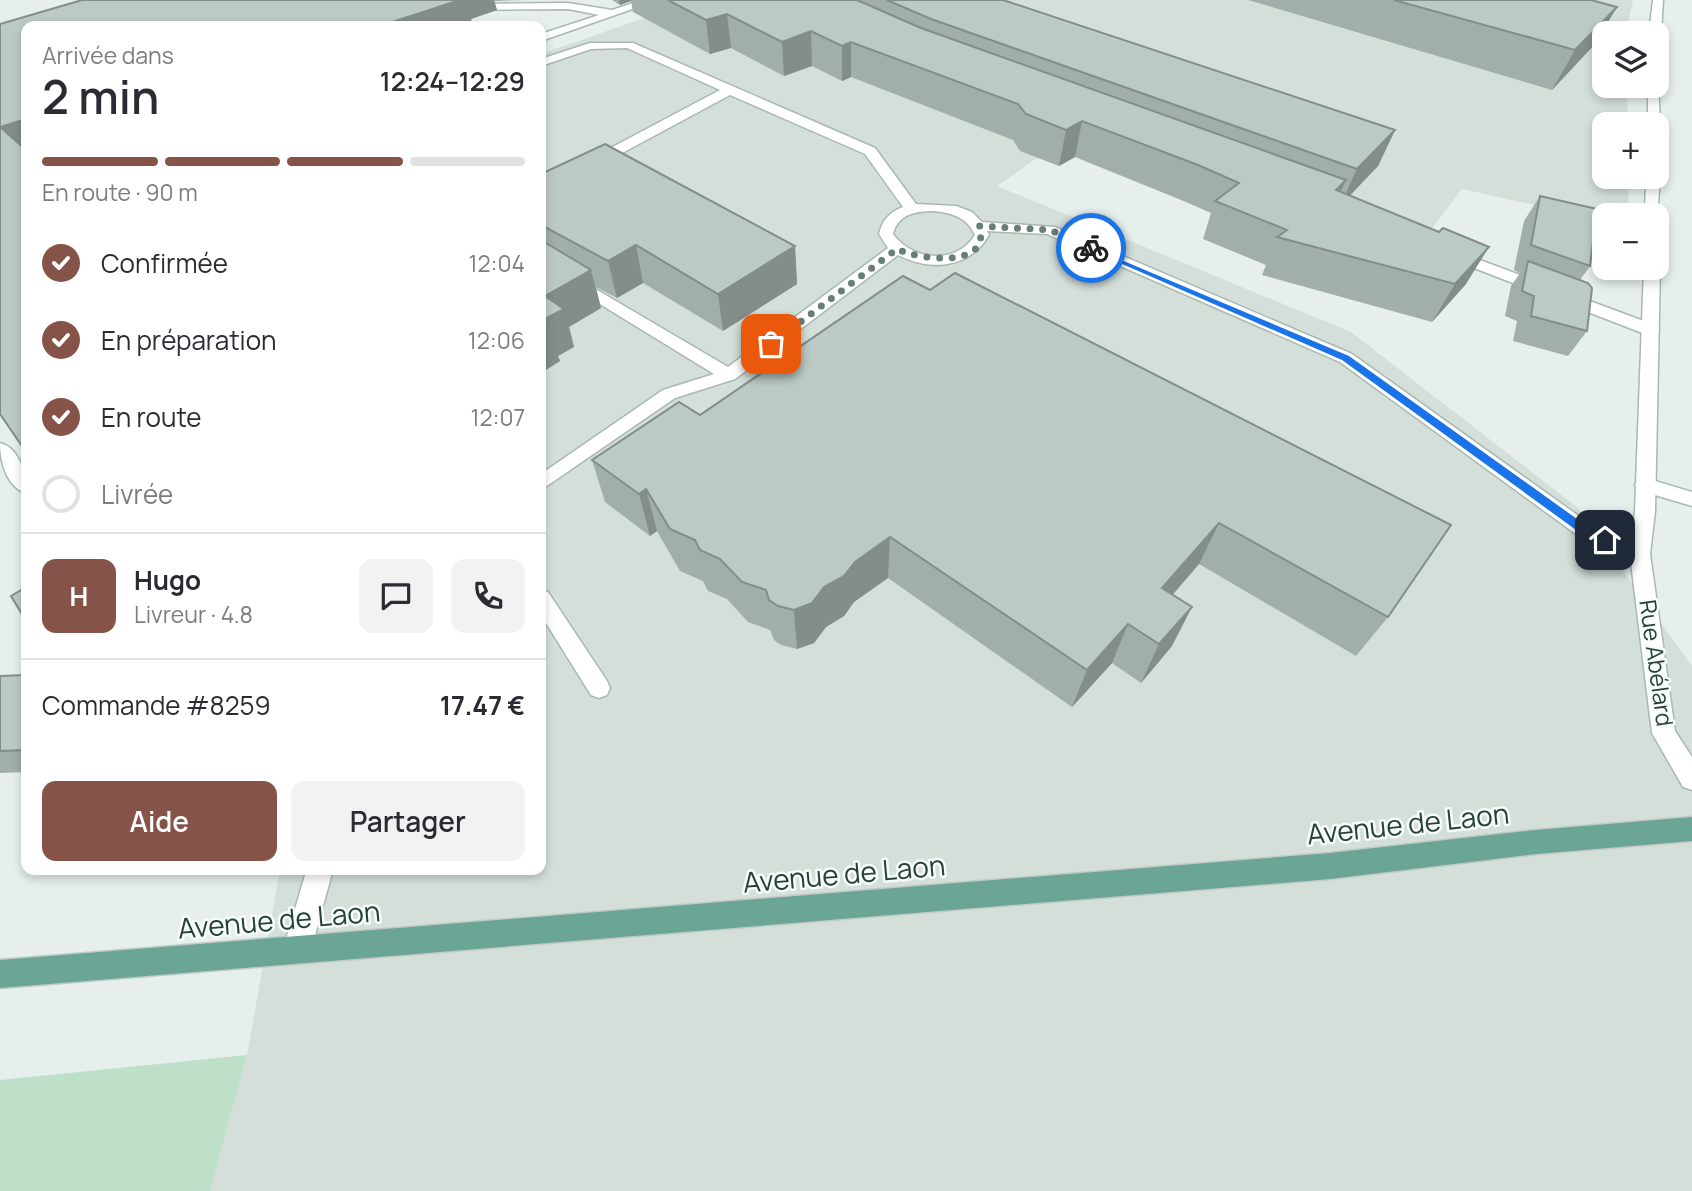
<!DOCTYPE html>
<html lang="fr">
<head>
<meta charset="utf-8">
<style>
	:root { --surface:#fff; --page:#f2f2f3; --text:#2b2b33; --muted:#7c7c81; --line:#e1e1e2; --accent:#855347 }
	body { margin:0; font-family:Manrope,sans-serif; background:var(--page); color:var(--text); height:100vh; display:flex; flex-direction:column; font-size:26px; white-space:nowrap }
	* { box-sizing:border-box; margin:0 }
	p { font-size:23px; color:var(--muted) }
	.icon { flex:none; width:38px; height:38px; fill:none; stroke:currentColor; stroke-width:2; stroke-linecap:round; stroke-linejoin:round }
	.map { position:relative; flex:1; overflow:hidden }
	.panel { position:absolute; left:21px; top:21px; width:525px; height:854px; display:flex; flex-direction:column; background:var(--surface); border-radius:14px; box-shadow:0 4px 10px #0003 }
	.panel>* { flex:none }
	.buttons { position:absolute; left:1592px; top:21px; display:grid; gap:14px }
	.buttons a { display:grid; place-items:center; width:77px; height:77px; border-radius:14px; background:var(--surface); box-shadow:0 4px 10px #0003; font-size:35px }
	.pin { position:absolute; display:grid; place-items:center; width:60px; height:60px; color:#fff; margin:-30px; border-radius:14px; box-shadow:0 4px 10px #0006 }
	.courier { position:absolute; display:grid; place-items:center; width:70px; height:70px; margin:-35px; border:5px solid #1a73e8; border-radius:50%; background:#fff; color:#222; box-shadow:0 2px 9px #0007 }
	.head em { font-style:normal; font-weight:600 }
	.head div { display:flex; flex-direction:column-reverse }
	.head { display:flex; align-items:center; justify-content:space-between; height:119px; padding:0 21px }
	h1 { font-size:46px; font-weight:600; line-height:52px }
	.bar { display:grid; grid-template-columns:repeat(4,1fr); gap:10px 7px; align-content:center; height:84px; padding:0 21px }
	.bar i { height:9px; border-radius:5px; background:var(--line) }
	.bar .selected { background:var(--accent) }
	.bar p { grid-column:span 4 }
	.line { display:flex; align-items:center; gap:18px; padding:0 21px; border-top:2px solid var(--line) }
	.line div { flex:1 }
	.round { display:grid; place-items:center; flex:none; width:74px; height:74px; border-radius:14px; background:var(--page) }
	ol { padding:0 21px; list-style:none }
	li { display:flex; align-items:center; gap:21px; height:77px }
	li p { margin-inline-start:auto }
	li .icon { padding:7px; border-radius:50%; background:var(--accent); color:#fff; stroke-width:4 }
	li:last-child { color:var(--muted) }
	li i { width:38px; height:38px; border:4px solid var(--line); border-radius:50% }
	.action { display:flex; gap:14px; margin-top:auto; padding:14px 21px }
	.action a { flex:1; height:80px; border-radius:14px; background:var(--accent); color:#fff; font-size:28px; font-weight:600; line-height:80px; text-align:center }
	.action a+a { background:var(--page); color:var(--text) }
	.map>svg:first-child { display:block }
	.built { fill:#d4dfda }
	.green { fill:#bfe0c8 }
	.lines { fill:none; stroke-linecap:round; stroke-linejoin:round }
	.service-casing { stroke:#a8b8b2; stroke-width:3 }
	.minor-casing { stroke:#a8b8b2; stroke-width:3 }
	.primary-casing { stroke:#c2cac8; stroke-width:3 }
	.service { fill:#fff; fill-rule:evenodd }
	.minor { fill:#fff; fill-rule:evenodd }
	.primary { fill:#6aa596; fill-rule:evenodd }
	.wall { fill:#a1aea9 }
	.shaded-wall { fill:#838d89 }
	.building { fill:#bbcac4; stroke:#838d89; stroke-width:2 }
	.route { fill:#1a73e8 }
	.done { stroke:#687f78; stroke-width:7; stroke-dasharray:0 12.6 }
	.labels { text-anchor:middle; stroke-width:5; stroke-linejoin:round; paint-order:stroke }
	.street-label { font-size:23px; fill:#24423a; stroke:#f7fbf9 }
	.near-street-label { font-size:28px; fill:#24423a; stroke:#f7fbf9 }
</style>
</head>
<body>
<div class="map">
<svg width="1692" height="1191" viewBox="0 0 1692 1191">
	<rect width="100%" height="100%" fill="#e6efeb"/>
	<!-- built -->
	<polygon class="built" points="696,0 1633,0 1626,33 1605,33 1605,86 1627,86 1628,124 1605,124 1605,177 1628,177 1629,215 1605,215 1605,221 1462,189 1424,239 1094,118 997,186 1351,332 1577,507 1692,666 1692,1191 210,1191 247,1055 280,870 541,870 541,54"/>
	<!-- green -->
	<polygon class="green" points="247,1055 210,1191 0,1191 0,1080"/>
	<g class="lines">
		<defs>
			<g id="service">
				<path d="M633,43L875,148L916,204L956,206L972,212L982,222L1055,227L1352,354L1594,527L1647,548L1650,554L1647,560L1640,562L1580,537L1340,362L1047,234L987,231L989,235C970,268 931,272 898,255L735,379L675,398L541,490V474L663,390L714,374L541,268V257L728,367L888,248L879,234C882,220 890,212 903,207L865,154L730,95L598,166H588V160L720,90L627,48L591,49L541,66V59L590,43ZM934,211C952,213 967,217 975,235C957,265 912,261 893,234C898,214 916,211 934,211Z"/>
				<polygon points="1453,250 1657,326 1659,330 1657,334 1645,334 1448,258 1448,252"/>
				<path d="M0,443C20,448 26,475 26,493C6,487 0,460 0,443Z"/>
				<polygon points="1645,478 1692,492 1692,506 1638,490 1635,485 1638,480"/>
				<polygon points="541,590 548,592 607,681 610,688 607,695 599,698 591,695 541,615"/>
				<polygon points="303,870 331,870 332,873 311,950 307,960 297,964 287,960 283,950 305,875"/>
			</g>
			<g id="minor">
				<polygon points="642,0 658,0 541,41 541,34 599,15 568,9 468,10 463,7 468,4 568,3 612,10"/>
				<polygon points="1653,0 1663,0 1661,33 1657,36 1649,33"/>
				<polygon points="1658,83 1660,124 1657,127 1657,124 1648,124 1648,86"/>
				<polygon points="1658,174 1660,177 1657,218 1657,215 1645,215 1646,177"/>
				<polygon points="1657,265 1660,268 1655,511 1650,554 1675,731 1692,757 1692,790 1683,787 1652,733 1630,554 1635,511 1644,268 1657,268"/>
			</g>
			<polygon id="primary" points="1692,817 1692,841 1536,854 1330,879 0,988 0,960 1330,853 1536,830"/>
		</defs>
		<!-- service casing -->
		<use href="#service" class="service-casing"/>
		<!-- minor casing -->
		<use href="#minor" class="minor-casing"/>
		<!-- primary casing -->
		<use href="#primary" class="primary-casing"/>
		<!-- service -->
		<use href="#service" class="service"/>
		<!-- minor -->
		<use href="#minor" class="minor"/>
		<!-- primary -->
		<use href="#primary" class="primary"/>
	</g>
	<!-- wall -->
	<g class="wall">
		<polygon points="82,0 526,0 494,1 497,10 471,19 0,24"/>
		<polygon points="612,0 1003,0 1395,130 1378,166 1350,195 1466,284 1432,322 1262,275 1266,265 1203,239 1211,213 1186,202 1075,157 1059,166 1020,151 1013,140 851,77 842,81 812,66 784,76 731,48 710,54 633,12 631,1 620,5"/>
		<polygon points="1248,0 1591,0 1617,7 1594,45 1552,90"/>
		<polygon points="541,174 795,246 797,284 723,331 643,283 617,298 596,287 601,308 569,327 574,347 558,356 560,361 541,373"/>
		<polygon points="1540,196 1590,266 1580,280 1587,331 1568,356 1513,341 1517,321 1505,316 1511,286 1520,273 1514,270 1524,221"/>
		<polygon points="903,276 1388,617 1356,656 1199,564 1172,595 1172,646 1141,683 1112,663 1072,707 888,578 854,602 844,616 826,627 814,643 797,649 781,645 774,640 770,630 748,622 727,599 708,591 703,581 680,571 657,531 650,536 605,502 592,460 700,415"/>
		<polygon points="26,675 26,772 0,773 0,676"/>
	</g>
	<!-- shaded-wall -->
	<g class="shaded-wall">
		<polygon points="452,0 494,0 497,10 471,19 474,26 380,26"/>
		<polygon points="619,0 631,0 631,1 620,5"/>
		<polygon points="1617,7 1594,45 1552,90 1575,50"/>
		<polygon points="727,14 731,48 710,54 706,20"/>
		<polygon points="811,31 812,66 784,76 782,42"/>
		<polygon points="851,42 851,77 842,81 842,46"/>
		<polygon points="26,119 26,163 0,127"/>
		<polygon points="1082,121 1075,157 1059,166 1066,130"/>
		<polygon points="1395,130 1378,166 1340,206 1357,169"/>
		<polygon points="1346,180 1329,217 1336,190"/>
		<polygon points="636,245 643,283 617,298 608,261"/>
		<polygon points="795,246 797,284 723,331 718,294"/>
		<polygon points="1489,247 1466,284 1432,322 1455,284"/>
		<polygon points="591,270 601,308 569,327 574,347 558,356 560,361 541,373 541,328 543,320 545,296"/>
		<polygon points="646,489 657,531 650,536 639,494"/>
		<polygon points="1219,523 1199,564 1144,628 1162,588"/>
		<polygon points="890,537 888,578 854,602 844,616 826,627 814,643 797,649 794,610 824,587 855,562"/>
		<polygon points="1192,607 1172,646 1141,683 1159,644"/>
		<polygon points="1128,624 1112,663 1072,707 1087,670"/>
	</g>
	<!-- building -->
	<g class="building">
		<polygon points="82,0 460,0 380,26 26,26 26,119 0,127 26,150 26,452 0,414 0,24"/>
		<polygon points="668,0 857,0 921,28 1346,180 1336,190 1439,232 1443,228 1489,247 1455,284 1277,237 1287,230 1215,201 1239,183 1198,165 1082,121 1066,130 1026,114 1018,104 851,42 842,46 811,31 782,42 727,14 706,20"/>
		<polygon points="887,0 1003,0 1395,130 1357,169 931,19"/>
		<polygon points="1394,0 1591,0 1617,7 1575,50"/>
		<polygon points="605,144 795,246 718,294 636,245 608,261 541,225 541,174"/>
		<polygon points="1540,196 1597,209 1590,266 1531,245"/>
		<polygon points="541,240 591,270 545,296 564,309 543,320 548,324 541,328"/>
		<polygon points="1528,261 1588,283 1592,288 1587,331 1531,316 1534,296 1522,291"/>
		<polygon points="955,273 1451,525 1388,617 1219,523 1162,588 1192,607 1159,644 1128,624 1087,670 890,537 855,562 844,576 824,587 812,603 794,610 778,606 769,600 766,590 742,582 720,559 700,550 695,540 670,529 646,489 639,494 592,460 679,402 700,415 903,276 930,290"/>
		<polygon points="26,587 26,621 11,596"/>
		<polygon points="26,675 26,745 24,750 0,751 0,676"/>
	</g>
	<!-- route -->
	<polygon class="route" points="1088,246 1349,356 1591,529 1609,537 1609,542 1583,535 1342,360 1088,249"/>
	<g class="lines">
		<!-- done -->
		<path class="done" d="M771,344L897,249C918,260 993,269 979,226L1050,230L1091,248"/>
	</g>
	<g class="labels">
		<!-- street labels -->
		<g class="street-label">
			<text transform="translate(1656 663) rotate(82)" y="8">Rue Abélard</text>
		</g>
		<!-- near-street labels -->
		<g class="near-street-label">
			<text transform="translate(1408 824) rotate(-6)" y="10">Avenue de Laon</text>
			<text transform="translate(844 874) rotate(-5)" y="10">Avenue de Laon</text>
			<text transform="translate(279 920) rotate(-5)" y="10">Avenue de Laon</text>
		</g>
	</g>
</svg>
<div class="buttons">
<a><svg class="icon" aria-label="layers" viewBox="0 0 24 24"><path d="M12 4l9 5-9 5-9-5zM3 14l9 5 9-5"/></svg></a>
<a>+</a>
<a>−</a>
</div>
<div class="pin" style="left:771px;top:344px;background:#ea580c"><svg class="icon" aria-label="bag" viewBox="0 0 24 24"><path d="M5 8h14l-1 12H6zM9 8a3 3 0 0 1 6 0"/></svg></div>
<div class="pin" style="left:1605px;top:540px;background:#1f2937"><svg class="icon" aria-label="home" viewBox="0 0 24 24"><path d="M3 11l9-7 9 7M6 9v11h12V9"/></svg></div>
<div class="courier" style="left:1091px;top:248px"><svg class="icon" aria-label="bike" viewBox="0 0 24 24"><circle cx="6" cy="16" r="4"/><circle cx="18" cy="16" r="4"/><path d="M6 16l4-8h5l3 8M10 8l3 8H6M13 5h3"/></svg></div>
<section class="panel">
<div class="head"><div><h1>2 min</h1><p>Arrivée dans</p></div><em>12:24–12:29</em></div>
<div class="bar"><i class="selected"></i><i class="selected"></i><i class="selected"></i><i></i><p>En route · 90 m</p></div>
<ol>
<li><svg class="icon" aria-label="check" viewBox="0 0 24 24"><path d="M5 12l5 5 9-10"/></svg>Confirmée<p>12:04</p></li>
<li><svg class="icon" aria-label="check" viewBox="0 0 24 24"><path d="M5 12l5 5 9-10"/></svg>En préparation<p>12:06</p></li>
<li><svg class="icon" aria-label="check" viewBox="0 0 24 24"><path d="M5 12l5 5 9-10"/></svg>En route<p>12:07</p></li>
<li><i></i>Livrée</li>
</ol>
<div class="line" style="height:126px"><b class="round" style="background:var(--accent);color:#fff">H</b><div><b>Hugo</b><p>Livreur · 4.8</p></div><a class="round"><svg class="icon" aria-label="chat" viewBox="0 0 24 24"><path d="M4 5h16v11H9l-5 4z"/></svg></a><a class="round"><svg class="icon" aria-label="phone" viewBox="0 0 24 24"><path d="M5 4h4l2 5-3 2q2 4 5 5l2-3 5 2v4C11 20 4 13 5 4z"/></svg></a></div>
<div class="line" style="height:91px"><div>Commande #8259</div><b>17.47 €</b></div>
<div class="action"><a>Aide</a><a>Partager</a></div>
</section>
</div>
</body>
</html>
